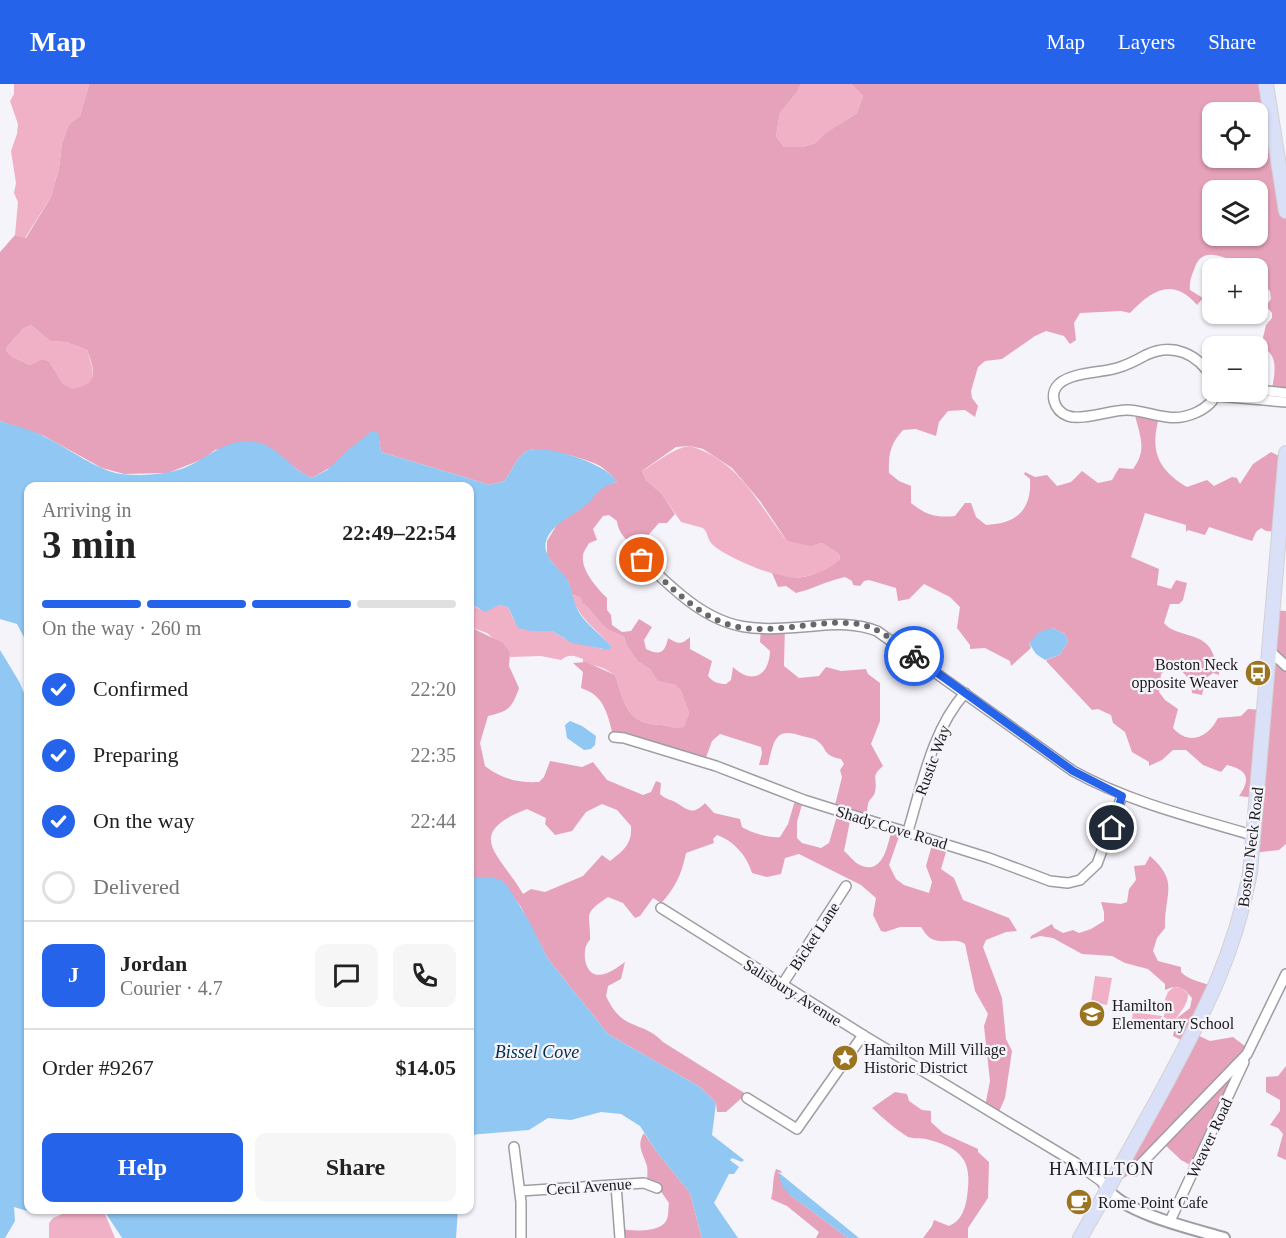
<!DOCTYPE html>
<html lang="en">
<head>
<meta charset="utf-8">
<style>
	:root { --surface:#fff; --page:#f6f6f6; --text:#222; --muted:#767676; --line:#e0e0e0; --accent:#2563eb }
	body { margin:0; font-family:"Times New Roman",serif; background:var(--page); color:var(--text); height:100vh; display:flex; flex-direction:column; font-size:22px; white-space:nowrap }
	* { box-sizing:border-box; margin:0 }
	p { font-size:20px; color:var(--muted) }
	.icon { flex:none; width:33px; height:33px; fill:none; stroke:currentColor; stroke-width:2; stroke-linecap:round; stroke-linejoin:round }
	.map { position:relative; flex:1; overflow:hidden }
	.drawer { position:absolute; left:24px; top:398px; width:450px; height:732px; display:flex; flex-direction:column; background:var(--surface); border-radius:12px; box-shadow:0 2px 4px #0004 }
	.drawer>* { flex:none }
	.fabs { position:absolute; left:1202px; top:18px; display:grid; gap:12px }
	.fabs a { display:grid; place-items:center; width:66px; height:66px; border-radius:12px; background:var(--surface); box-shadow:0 2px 4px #0004; font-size:30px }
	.pin { position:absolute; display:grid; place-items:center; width:51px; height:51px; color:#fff; margin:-26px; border:3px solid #fff; border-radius:50%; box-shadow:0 2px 6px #0007 }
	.courier { position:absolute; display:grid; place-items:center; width:60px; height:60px; margin:-30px; border:4px solid #2563eb; border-radius:50%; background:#fff; color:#222; box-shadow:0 2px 8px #0007 }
	.summary em { font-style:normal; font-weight:700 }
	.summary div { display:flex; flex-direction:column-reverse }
	.summary { display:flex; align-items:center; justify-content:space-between; height:102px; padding:0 18px }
	h1 { font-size:39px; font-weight:700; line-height:45px }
	.bar { display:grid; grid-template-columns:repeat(4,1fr); gap:9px 6px; align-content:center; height:72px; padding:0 18px }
	.bar i { height:8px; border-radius:4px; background:var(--line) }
	.bar .current { background:var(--accent) }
	.bar p { grid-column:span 4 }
	.line { display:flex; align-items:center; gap:15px; padding:0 18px; border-top:2px solid var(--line) }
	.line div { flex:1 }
	.round { display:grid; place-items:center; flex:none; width:63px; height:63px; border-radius:12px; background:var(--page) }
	ol { padding:0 18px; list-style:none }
	li { display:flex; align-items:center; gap:18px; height:66px }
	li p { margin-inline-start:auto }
	li .icon { padding:6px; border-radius:50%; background:var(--accent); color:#fff; stroke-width:4 }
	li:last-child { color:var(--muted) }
	li i { width:33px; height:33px; border:3px solid var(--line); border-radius:50% }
	.cta { display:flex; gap:12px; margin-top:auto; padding:12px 18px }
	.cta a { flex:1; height:69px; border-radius:12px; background:var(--accent); color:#fff; font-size:24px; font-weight:700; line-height:69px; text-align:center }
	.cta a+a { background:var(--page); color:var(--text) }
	header { display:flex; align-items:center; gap:36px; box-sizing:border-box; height:84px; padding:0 30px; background:var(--accent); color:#fff }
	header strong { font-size:28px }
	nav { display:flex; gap:33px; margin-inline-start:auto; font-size:21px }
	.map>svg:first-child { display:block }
	.green { fill:#f0b0c6 }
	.forest { fill:#e6a2ba; fill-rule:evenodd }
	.water { fill:#90c7f3 }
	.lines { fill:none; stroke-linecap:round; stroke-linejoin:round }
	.minor-casing { stroke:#9f9da3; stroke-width:12 }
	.tertiary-casing { stroke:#9f9da3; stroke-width:14 }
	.primary-casing { stroke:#d1d1d2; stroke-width:16 }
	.minor { stroke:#fff; stroke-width:9 }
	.tertiary { stroke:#fff; stroke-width:10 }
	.primary { stroke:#dae0f7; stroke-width:14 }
	.done { stroke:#68676b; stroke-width:6; stroke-dasharray:0 10.8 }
	.route { stroke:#2563eb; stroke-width:8 }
	.labels { text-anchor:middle; stroke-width:4.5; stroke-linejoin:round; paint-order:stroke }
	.poi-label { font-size:16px; fill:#1b1b1d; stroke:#f6f4fb; text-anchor:start }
	.street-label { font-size:16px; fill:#1b1b1d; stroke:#f6f4fb }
	.water-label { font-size:18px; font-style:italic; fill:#022e4b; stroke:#f6f4fb }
	.neighbourhood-label { font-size:18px; letter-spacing:1.5px; fill:#1b1b1d; stroke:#f6f4fb }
</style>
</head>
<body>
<header>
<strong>Map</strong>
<nav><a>Map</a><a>Layers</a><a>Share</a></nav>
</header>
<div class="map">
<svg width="1286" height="1154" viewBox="0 0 1286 1154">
	<rect width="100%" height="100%" fill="#f6f4fb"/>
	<!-- green -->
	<g class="green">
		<polygon points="14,0 89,0 80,32 69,40 62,59 59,84 51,113 25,154 15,151 18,118 14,109 16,99 11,67 17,50 18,40 10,17 14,10"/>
		<polygon points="801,0 851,0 863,12 857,29 825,49 815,59 803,63 784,63 776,52 780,29 798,7"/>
		<path d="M31,241L50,257L66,258L87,266C94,290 100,298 72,306L63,300L49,277L42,275L30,281L11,272L6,266L7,263L23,245Z"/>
		<path d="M690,362C740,377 757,419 787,457L814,461L822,459L839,470L840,476C830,486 807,494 793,494C774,493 725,473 712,460C707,455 708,448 703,444L681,438L662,410L646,396L642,387C658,378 672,364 690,362Z"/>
		<path d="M572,510L581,514L582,519C593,526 596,536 606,544C612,549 618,549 624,553L627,562L638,578L650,585L659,597L675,601L681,607L689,629L684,644C675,646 669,641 661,641C626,640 625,620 615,591L603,584L583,578V575C575,572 569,569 561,576L541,572L510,573V569L487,549L470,543V519L479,525L499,521L508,523L514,536L531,547H552L565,555L602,565L612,563C598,546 576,533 572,510Z"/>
		<polygon points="1095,892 1112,894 1107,921 1091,918"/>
		<path d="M1174,903L1182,904L1188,910C1188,922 1179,928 1174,938L1163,933L1168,923L1165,915L1168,908Z"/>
		<polygon points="1133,928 1162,932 1160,945 1131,941"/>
		<polygon points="74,1125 103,1125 115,1154 49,1154 49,1139 53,1134"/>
	</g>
	<!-- forest -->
	<g class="forest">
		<path d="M89,0H801L798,7L780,29L776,52L784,63H803L815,59L825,49L857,29L863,12L851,0H1268L1286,106V315L1262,312L1261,309L1272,305C1275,288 1279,271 1261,262L1266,241L1272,234V229L1266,222L1271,215L1270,207L1261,199L1257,184C1238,184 1205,155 1195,183C1192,191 1189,197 1190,206L1203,214L1197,221C1173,193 1152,206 1130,229L1121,227L1080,229L1074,239L1076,256L1070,260L1064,252L1046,247L1035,252L1002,275L985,277L978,283L971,307L972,314L978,322L975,333L965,326L948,327L939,338L936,352L916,345L903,346C891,359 888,370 889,389L899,397L911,402V419C926,431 936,434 955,432L965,419H971L976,433L986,441C1016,440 1032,426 1030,395L1024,390L1025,388L1035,393L1047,391L1057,402L1071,398L1082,387L1098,399L1112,396L1119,384L1133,385C1149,364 1138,349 1134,326L1160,330C1150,364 1155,384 1187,403L1207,396L1214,402L1232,393L1237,394L1240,400L1253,380L1271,368L1285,375L1280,448L1266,447L1261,444L1256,448L1252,457L1209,443L1205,451L1188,446L1186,448V441L1145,429L1131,473L1159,485L1157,501L1171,505L1176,496L1187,499L1183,516L1179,520H1170L1164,539C1176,553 1199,548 1210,564C1214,570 1216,580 1219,587V591L1213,589L1206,594L1202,611L1192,609C1192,595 1182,583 1168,583L1161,590L1159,608L1165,616L1178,625L1173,644C1190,663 1209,652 1218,634L1241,632L1248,625L1264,626L1274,526L1286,527V760L1279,766L1253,769L1255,714L1239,712C1251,695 1248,686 1227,681L1221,688L1203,681L1186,666H1173L1162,676L1149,682V678L1132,668L1125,648L1113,639L1111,631L1098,625L1092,626L1047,578L1046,576L1059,571L1068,558L1065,550L1052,544L1029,559L1031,564L1011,582L1010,577L985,564L970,565V561L957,544L960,523L950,513L924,500L909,515L898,517L896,504L869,496L864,497L860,502L853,501L852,497L845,493C826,497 813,505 796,509L786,502L778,503L772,489C780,490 788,494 796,494C810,493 831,485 840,475L839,470L822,459L811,462L787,457L760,417L732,384L703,365L690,362L676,363L642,387L646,396L662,410L675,430L667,439H659L636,465C627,457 618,449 617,437L609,431L603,432L593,445L597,456L589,459C587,463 583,468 583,472C581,487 598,505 607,514V526L611,531L612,541L622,548L631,547L639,535L652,543L644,556L646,565C660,572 665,569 668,554C678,560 681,561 690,553V565L712,577L708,592C713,598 718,600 726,600L731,596L733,583C752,601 769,592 770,567L760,558L761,543L785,541L784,582L799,594L819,592L826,583L841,587L866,585L868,590L880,599V637L871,660L883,682C870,693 878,694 875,708C874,713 869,715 868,720C867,725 867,730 866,735L851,732L844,767C849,771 853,777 858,780C883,794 888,760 892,744L901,747L889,781L896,795L904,801L929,809L932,798L926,782L933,757L948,761L941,785L954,794L963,816L1009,834L1017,847L1006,848L986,856L983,863L1002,914L1006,955L1012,967L1005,1014L998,1030L985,1022L990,997L984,942L988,930L975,907L965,860C954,853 941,861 930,854C927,852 923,846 921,843H900L885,848L881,847L873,831L876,814L861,801L799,770L785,774L781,790L767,793L752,789C747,772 734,757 717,751L713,755L714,759L686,769C682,789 675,805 661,819L653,814L640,832L635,834L623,819L608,813C581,831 591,830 590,856C582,863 583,885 594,890C604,894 618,883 625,878L621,895L608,902L606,912C623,949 641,935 663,958L746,1010L726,1028H717L716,1019L700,1003L608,950L548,875L521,823L501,796L470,794V543L503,559L510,569L509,582L519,604C512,624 509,627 488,632L480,659L485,682C502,695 518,699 539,698L544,693L550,677L582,683L593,678L607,696L643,711L651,708L656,697L661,699L660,710C664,714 668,715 673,717C686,723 691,734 705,719L714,729L740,735L742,743C750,748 770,755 780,753L788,740L796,713L803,717L797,738V754L802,759L821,764L829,759L838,728L834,725L842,693L840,686L844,680L841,675C821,671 829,665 816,656C813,654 806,653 802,652C774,642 774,658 768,681H759L762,669L761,663L720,650L712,657L704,679L614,654C607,631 606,612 581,604L583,588L573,579L586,578L615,591C625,620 626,640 661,641C669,641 675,646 684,643L689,629L681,607L675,601L658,597L650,585L638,578L627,562L624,553C618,549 612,549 606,544C596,536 593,526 582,519L581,514L572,510L568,497L547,472V457L558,439L583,423L603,402L617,398C612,391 607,387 600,382C588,375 538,361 527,367C516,373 512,388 504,397L490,401L381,368L379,355L312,394L305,391L263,360L215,366L203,375L168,389L124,390L102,384L44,352L0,337V168L15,151L26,154L51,113L59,84L62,59L69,40L80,32ZM1212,28H1257V74H1212ZM1212,106H1257V152H1212ZM31,241L50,257L66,258L87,266C96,290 98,299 72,305L63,300L49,277L42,275L30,281L11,272L6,266L7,263L23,245ZM602,720L617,726L631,742C632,760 624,766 610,777L602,771L583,792L545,808L531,805L523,810C500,770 462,750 527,725L546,734L545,740L555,751L572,747L586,728Z"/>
		<path d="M1150,772C1180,798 1164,810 1165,844L1157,854L1153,867L1158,877L1181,883V888C1189,897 1205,898 1216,904L1195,950L1210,957L1233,953L1250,966L1194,1083L1181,1076L1163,1059L1133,1088L1119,1097L1187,959L1173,952L1176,935L1190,924L1192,914C1183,903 1178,900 1165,906V900L1148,885L1125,879L1112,872L1082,870L1053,854L1040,852L1030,855L1031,852L1052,840L1054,844L1063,849L1073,846L1079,849L1091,845L1104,837V828L1101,818L1121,820L1127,818L1129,805L1136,796L1134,782L1145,781Z"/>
		<polygon points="1286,982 1286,1076 1277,1072 1283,1050 1278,1044 1270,1041 1280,1027 1280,1016 1266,1008 1266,993 1278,992"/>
		<path d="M895,1008L907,1010L909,1017L922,1026L931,1027V1038L943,1049L978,1065V1068L989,1078L988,1114L968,1144V1154H923L932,1142L934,1136L949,1142C961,1137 965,1126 967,1113C973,1075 961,1064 926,1055C921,1054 913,1055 908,1053C895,1045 883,1034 872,1024Z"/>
		<path d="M644,1049L656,1067L690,1109L702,1154H620L621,1145C633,1147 662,1149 667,1135C669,1130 668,1124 669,1119L655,1099L647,1098C647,1093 648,1087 647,1082C643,1069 636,1061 644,1049Z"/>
		<path d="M776,1085L781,1087L782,1089L778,1088L790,1111L848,1154H816L819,1148L787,1122L771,1115C774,1105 772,1095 776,1085Z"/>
	</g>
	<!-- water -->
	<g class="water">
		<path d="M0,337C16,342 33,346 47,354C68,364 98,387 121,390C142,392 164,391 184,384C209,374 226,353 255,358C278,361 291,386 312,394L327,386L348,366L372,347H378L381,368L490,401L504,397C512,388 516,373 527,367C542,358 610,381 617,398C594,405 598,413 581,425C566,435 535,450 549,474C554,482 562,487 567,495C573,507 573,519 580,530C588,542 603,552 612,563L609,566L572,559L552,547H531L518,544L508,523L499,521L485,528L470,519V402H28V561L17,540L0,535Z"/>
		<polygon points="1052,544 1065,550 1068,558 1059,571 1045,576 1036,570 1029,559 1039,548"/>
		<polygon points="0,566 20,599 28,619 28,1125 43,1125 34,1129 14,1123 15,1137 5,1154 0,1154"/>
		<polygon points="570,637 582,642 596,652 595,661 591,665 584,666 567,654 565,641"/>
		<polygon points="470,794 494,794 501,796 507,801 529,837 548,875 608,950 700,1003 716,1019 712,1051 744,1076 742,1078 732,1074 730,1076 739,1083 734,1090 729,1090 714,1119 738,1154 702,1154 690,1109 656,1067 640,1042 621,1030 601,1028 571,1036 548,1034 529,1046 470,1051"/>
		<polygon points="778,1088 859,1154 848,1154 790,1111 782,1102"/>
		<polygon points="103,1125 458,1125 456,1154 122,1154"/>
	</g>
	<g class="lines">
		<defs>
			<g id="minor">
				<path d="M1212,294C1198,270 1173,258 1146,271C1137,276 1128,281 1117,284C1100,289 1074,288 1060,299C1048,309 1054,327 1068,332C1082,337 1110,326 1127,326C1141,326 1154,332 1167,333C1185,336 1211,326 1217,308"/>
				<polyline points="1257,306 1286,309"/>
				<polyline points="1216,312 1286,318"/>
				<path d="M633,459C645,480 661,494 680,510C726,549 756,547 814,542C837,540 856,539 877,547L1073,687C1129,718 1191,733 1252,751"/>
				<polyline points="1270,567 1286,582"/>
				<polyline points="614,653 624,654 716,682 804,716 989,774 1050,797 1068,799 1080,796 1097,780 1122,712"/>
				<path d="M908,747C922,701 932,646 965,609"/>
				<polyline points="661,824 863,951 1076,1079 1101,1097 1108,1106"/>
				<polyline points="782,901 846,802"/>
				<polyline points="747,1014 797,1045 863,951"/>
				<polyline points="514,1063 521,1118 521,1154"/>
				<polyline points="1134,1087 1247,970 1286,890"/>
				<polyline points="616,1101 620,1154"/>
				<polyline points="520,1107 644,1099 657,1104"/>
				<polyline points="1170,1137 1244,978"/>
			</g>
			<path id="tertiary" d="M1108,1106C1127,1130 1194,1145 1224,1154"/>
			<g id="primary">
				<polyline points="1266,0 1286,127"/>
				<path d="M1080,1154C1108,1106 1134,1058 1161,1009C1202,932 1233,877 1250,789L1286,369"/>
			</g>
		</defs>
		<!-- minor casing -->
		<use href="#minor" class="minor-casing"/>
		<!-- tertiary casing -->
		<use href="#tertiary" class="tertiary-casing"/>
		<!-- primary casing -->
		<use href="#primary" class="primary-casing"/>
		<!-- minor -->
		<use href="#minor" class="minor"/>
		<!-- tertiary -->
		<use href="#tertiary" class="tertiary"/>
		<!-- primary -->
		<use href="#primary" class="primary"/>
	</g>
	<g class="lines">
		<!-- done -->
		<path class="done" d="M642,476C667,499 696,531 730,541C772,553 816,534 858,540C879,543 898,560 914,572"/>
		<!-- route -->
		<polyline class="route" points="914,572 1073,687 1122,712 1112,744"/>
	</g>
	<!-- icons -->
	<defs>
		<symbol id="bus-disc" viewBox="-11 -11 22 22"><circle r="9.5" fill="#9b7420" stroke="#f6f4fb"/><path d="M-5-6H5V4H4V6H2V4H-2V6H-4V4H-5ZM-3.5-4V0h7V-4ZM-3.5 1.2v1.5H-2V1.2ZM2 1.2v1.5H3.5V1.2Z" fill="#fff"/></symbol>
		<symbol id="school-disc" viewBox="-11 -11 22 22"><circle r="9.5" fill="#9b7420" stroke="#f6f4fb"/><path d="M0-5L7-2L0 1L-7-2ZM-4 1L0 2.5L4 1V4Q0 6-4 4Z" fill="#fff"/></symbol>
		<symbol id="sight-disc" viewBox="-11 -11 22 22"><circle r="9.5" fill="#9b7420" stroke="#f6f4fb"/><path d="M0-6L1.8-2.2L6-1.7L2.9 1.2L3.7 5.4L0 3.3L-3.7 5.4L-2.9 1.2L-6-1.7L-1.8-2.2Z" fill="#fff"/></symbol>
		<symbol id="cafe-disc" viewBox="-11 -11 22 22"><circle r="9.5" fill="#9b7420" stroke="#f6f4fb"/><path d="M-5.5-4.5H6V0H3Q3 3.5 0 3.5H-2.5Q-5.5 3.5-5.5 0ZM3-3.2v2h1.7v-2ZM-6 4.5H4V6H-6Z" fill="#fff"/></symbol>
	</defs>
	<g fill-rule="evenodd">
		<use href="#bus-disc" x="1243" y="574" width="30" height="30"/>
		<use href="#school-disc" x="1077" y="915" width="30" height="30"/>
		<use href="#sight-disc" x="830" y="959" width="30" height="30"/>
		<use href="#cafe-disc" x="1064" y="1103" width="30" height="30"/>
	</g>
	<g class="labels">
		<!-- poi labels -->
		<g class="poi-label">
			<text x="1238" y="586" text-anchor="end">Boston Neck<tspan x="1238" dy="18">opposite Weaver</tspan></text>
			<text x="1112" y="927">Hamilton<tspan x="1112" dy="18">Elementary School</tspan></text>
			<text x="864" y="971">Hamilton Mill Village<tspan x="864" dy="18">Historic District</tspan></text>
			<text x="1098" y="1124">Rome Point Cafe</text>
		</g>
		<!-- street labels -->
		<g class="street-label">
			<text transform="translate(932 676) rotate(-70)" y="6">Rustic Way</text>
			<text transform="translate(892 743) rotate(17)" y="6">Shady Cove Road</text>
			<text transform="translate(1250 763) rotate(-83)" y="6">Boston Neck Road</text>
			<text transform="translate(814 852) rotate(-57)" y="6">Bicket Lane</text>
			<text transform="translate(793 908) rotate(32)" y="6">Salisbury Avenue</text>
			<text transform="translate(1209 1054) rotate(-65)" y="6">Weaver Road</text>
			<text transform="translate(589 1102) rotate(-4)" y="6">Cecil Avenue</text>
		</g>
		<!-- water labels -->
		<g class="water-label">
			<text x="537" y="974">Bissel Cove</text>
		</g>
		<!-- neighbourhood labels -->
		<g class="neighbourhood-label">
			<text x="1102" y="1091">HAMILTON</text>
		</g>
	</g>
</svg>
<div class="fabs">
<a><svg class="icon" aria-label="locate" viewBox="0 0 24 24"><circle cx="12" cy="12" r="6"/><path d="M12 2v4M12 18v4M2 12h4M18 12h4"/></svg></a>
<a><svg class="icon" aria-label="layers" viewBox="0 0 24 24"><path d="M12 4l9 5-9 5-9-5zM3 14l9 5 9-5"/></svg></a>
<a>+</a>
<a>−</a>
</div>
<div class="pin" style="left:642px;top:476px;background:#ea580c"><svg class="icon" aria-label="bag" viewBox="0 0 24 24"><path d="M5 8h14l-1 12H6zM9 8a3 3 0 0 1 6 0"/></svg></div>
<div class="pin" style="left:1112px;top:744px;background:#1f2937"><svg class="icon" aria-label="home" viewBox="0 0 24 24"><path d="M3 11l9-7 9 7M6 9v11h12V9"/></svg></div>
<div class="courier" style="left:914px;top:572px"><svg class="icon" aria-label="bike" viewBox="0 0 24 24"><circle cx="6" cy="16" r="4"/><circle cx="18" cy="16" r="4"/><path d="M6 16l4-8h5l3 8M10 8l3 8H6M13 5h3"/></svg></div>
<section class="drawer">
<div class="summary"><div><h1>3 min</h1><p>Arriving in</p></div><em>22:49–22:54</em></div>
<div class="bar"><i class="current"></i><i class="current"></i><i class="current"></i><i></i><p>On the way · 260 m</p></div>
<ol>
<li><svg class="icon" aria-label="check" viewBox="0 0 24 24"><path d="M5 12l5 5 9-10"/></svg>Confirmed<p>22:20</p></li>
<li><svg class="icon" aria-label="check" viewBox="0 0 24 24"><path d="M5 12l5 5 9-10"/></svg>Preparing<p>22:35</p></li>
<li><svg class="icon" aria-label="check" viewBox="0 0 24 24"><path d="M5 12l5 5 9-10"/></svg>On the way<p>22:44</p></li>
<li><i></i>Delivered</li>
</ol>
<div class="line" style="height:108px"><b class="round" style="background:var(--accent);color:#fff">J</b><div><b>Jordan</b><p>Courier · 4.7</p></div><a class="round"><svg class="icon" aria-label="chat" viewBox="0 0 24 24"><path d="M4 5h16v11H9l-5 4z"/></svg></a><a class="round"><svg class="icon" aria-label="phone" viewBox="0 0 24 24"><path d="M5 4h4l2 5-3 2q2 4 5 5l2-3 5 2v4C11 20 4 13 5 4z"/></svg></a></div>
<div class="line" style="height:78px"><div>Order #9267</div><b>$14.05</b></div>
<div class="cta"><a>Help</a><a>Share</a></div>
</section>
</div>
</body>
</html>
